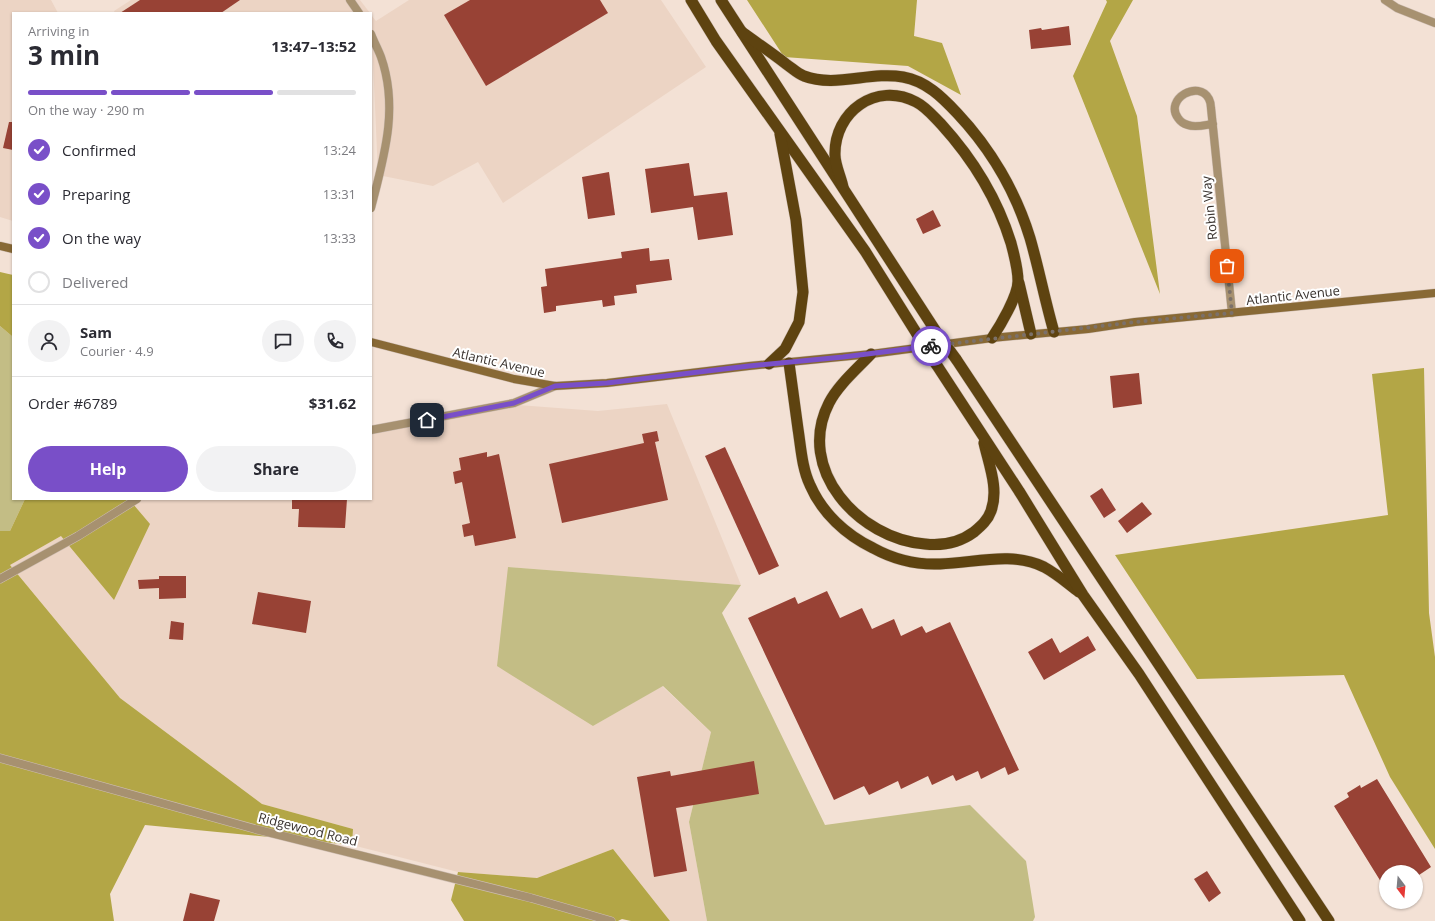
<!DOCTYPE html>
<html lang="en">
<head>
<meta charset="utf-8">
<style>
	:root { --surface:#fff; --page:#f2f2f3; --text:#2b2b33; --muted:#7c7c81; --line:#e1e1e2; --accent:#794fc8 }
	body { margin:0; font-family:"Open Sans",sans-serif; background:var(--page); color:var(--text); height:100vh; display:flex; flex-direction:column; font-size:15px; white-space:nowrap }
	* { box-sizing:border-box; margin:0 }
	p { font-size:13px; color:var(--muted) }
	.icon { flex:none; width:22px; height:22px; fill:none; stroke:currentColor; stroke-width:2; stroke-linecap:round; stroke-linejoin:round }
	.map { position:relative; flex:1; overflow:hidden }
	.details { position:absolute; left:12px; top:12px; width:360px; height:488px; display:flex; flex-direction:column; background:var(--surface); border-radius:0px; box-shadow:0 1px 3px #0004 }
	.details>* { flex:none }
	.needle { width:26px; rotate:164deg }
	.fabs { position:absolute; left:1379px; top:865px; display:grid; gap:8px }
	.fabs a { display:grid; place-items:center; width:44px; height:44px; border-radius:50%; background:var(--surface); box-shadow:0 1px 3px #0004; font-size:20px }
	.pin { position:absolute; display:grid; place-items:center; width:34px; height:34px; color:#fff; margin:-17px; border-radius:8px; box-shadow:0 2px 6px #0006 }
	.courier { position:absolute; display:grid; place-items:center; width:40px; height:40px; margin:-20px; border:3px solid #794fc8; border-radius:50%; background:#fff; color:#222; box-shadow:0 1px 5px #0007 }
	.summary em { font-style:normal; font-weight:700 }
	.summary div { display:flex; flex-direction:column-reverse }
	.summary { display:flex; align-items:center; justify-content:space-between; height:68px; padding:0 16px }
	h1 { font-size:26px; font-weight:700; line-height:30px }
	.bar { display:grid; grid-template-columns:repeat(4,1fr); gap:6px 4px; align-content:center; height:48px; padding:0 16px }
	.bar i { height:5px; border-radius:3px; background:var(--line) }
	.bar .on { background:var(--accent) }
	.bar p { grid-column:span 4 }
	.line { display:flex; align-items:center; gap:10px; padding:0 16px; border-top:1px solid var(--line) }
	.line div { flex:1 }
	.round { display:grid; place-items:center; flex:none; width:42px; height:42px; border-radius:21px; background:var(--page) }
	ol { padding:0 16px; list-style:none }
	li { display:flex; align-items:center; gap:12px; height:44px }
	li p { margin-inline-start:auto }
	li .icon { padding:4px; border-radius:50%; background:var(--accent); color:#fff; stroke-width:4 }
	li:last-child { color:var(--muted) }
	li i { width:22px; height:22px; border:2px solid var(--line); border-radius:50% }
	.primary-button { display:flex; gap:8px; margin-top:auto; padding:8px 16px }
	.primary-button a { flex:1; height:46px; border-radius:24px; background:var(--accent); color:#fff; font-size:16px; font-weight:700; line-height:46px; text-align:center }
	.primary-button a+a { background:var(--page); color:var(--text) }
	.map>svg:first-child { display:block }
	.built { fill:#ecd4c4 }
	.green { fill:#c3bd85 }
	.forest { fill:#b3a646 }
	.building { fill:#984235 }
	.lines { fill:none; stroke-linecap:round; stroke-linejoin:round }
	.minor-casing { stroke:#cebeb4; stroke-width:9 }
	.secondary-casing { stroke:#cebeb4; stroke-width:9 }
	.trunk-casing { stroke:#cebeb4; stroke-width:12 }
	.minor { stroke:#a79170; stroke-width:8 }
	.secondary { stroke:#886935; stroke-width:8 }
	.trunk { stroke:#5e4310; stroke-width:11 }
	.trunk-bridge-casing { stroke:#cebeb4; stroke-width:12; stroke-linecap:butt }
	.trunk-bridge { stroke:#5e4310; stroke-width:11 }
	.done { stroke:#7b7069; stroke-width:4; stroke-dasharray:0 7.2 }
	.route { stroke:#794fc8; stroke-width:5 }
	.labels { text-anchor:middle; stroke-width:4; stroke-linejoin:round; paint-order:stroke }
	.street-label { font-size:13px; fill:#3a332f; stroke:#fff }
</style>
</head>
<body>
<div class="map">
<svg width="1435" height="921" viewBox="0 0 1435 921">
	<rect width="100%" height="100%" fill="#f3e1d5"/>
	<!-- built -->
	<g class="built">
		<polygon points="0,0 51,0 58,13 13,13 13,221 0,217"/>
		<polygon points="131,0 360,0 370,13 115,13 114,11"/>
		<polygon points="409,0 661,0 706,67 503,203 478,162 433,186 378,175 371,15 376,21"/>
		<polygon points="504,404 598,411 667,404 741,585 508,567 593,726 662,686 711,732 689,822 707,921 670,921 613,849 537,878 458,872 352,845 353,829 262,804 120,698 10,565 61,536 133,504 141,499 371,499 371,429"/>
	</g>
	<!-- green -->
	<g class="green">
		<polygon points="0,326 13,337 13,499 25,499 10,531 0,531"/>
		<polygon points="508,567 741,585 722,613 825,825 970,805 1026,861 1035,917 1033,921 707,921 689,822 711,732 663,686 593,726 497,666"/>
	</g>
	<!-- forest -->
	<g class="forest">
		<polygon points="747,0 917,0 914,36 942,43 961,95 908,66 784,57"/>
		<polygon points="1106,0 1133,0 1110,41 1137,116 1160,294 1073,76 1107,2"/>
		<polygon points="0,272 13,275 13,337 0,326"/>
		<polygon points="1424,368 1429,613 1435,657 1435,849 1390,777 1344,675 1197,679 1115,555 1388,515 1372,374"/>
		<polygon points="25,499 141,499 133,504 150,524 114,600 61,536 10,565 120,698 262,804 353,829 352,845 145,825 110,894 114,921 0,921 0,531 10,531"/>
		<polygon points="613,849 670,921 631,921 622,919 618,921 464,921 451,900 458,872 537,878"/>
	</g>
	<!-- building -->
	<g class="building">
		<polygon points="140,0 240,0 221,13 120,13"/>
		<polygon points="470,0 600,0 608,13 486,86 444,15"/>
		<polygon points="1069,26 1071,45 1031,49 1029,30 1041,28 1042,30"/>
		<polygon points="9,122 13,122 13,150 3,148"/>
		<polygon points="689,163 694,196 727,192 733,235 698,240 693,207 651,213 645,169"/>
		<polygon points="609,172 615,215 588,219 582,177"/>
		<polygon points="933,210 941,226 923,234 916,219"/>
		<polygon points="649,248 650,261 669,259 672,280 636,285 637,293 614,296 615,305 603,307 602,300 556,306 556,311 544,313 541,287 547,286 545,269 622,258 621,252"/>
		<polygon points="1139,373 1142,404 1113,408 1110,376"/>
		<polygon points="657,431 659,441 655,442 668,500 562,523 549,464 644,443 642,434"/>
		<polygon points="725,447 779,566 759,575 705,456"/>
		<polygon points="487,452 487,457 499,454 516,538 475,546 473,535 464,537 462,525 470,523 462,482 455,484 453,472 461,470 459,458"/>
		<polygon points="1102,488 1116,510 1104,518 1090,496"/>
		<polygon points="292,499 347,499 345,528 298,527 299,509 292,509"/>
		<polygon points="1142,502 1152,514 1127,533 1118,521"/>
		<polygon points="159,576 186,576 186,598 159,599 159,588 139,589 138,580 159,579"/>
		<polygon points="827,591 840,618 862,608 872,629 894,619 901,636 922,626 926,633 950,622 1019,770 1008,775 1005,767 981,779 978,771 956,781 953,775 932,785 928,776 901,789 898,781 869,795 864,786 834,800 748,618 795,597 798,604"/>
		<polygon points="258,592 311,601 306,633 252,624"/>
		<polygon points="171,621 184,623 183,640 169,639"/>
		<polygon points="1088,636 1096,650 1044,680 1028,652 1052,638 1060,653"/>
		<polygon points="754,761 759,794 676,808 687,871 654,877 637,777 670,771 671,776"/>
		<polygon points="1377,779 1431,867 1416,877 1416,872 1386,872 1386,890 1334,806 1349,797 1347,793 1360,785 1361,788"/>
		<polygon points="1207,871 1221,893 1209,902 1194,879"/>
		<polygon points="190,893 220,900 214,921 183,921"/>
	</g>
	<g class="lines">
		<defs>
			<g id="minor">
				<polyline points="350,0 359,13"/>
				<polyline points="1385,0 1397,8 1435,23"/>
				<path d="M371,34C374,42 378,49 381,57C399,108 384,157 371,208"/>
				<path d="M1213,124C1205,125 1195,128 1188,125C1184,124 1180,121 1178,118C1164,99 1199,79 1209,99C1210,101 1211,105 1211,108L1232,313"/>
				<polyline points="371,430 514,403 555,386"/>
				<polyline points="0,579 78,536 137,499"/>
				<polyline points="0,758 255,829 531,898 611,921"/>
			</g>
			<g id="secondary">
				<polyline points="0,246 13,249"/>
				<polyline points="371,342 514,379 555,386 607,383 749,366 871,354 992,338 1088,329 1135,322 1435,293"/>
			</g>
			<g id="trunk">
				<polyline points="691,0 716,41 865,251 917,334"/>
				<polyline points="721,0 937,333"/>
				<path d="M742,32C757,43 772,53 786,64C792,68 798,74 804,76C835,88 871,71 903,77C926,81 942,97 957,113C990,148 1016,192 1030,238C1039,269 1045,301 1054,332"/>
				<path d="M843,187C841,177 835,165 835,155C834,112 876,81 916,102C926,107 933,116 941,124C972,158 997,198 1011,243C1014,255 1018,268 1018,281C1018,296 1000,326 992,338"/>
				<polyline points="1019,283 1031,334"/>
				<path d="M871,354C857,369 838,385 829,403C795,469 859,539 925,544C943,546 959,543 974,532C981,526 988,520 991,511C999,489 989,465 984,443"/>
				<polyline points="956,359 1329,921"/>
				<path d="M789,363C792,385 795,407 798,429C801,448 802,468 810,485C822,513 846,535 873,548C893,559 916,565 940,564C975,563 1011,551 1044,567C1057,574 1067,583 1079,592"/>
				<polyline points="769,364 785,349 799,322 803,292 796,220 780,134"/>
				<polyline points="936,364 1019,491 1083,595 1139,674 1300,921"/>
			</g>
		</defs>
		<!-- minor casing -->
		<use href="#minor" class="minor-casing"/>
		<!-- secondary casing -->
		<use href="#secondary" class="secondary-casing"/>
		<!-- trunk casing -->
		<use href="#trunk" class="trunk-casing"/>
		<!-- minor -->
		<use href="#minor" class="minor"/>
		<!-- secondary -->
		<use href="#secondary" class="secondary"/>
		<!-- trunk -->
		<use href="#trunk" class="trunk"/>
		<defs>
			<g id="trunk-bridge">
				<polyline points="937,333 956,359"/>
				<polyline points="917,334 936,364"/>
			</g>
		</defs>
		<!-- trunk-bridge casing -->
		<use href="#trunk-bridge" class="trunk-bridge-casing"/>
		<!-- trunk-bridge -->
		<use href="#trunk-bridge" class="trunk-bridge"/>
	</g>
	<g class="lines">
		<!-- done -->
		<polyline class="done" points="931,346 1135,322 1232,313 1227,266"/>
		<!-- route -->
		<polyline class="route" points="427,420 514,403 555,386 607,383 749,366 843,357 931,346"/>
	</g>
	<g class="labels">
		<!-- street labels -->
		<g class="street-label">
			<text transform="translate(1209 208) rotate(-96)" y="5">Robin Way</text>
			<text transform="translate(1293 295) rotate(-6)" y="5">Atlantic Avenue</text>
			<text transform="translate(499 362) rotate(13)" y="5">Atlantic Avenue</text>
			<text transform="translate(308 829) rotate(14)" y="5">Ridgewood Road</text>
		</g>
	</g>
</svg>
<div class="fabs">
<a><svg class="needle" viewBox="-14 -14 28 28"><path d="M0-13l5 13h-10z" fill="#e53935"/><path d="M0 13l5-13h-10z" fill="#7c7c81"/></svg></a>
</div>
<div class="pin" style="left:1227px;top:266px;background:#ea580c"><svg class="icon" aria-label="bag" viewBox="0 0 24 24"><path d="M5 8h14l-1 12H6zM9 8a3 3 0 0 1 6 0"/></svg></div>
<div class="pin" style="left:427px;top:420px;background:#1f2937"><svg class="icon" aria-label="home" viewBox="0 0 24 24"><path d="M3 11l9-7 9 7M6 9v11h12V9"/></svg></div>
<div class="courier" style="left:931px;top:346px"><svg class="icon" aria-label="bike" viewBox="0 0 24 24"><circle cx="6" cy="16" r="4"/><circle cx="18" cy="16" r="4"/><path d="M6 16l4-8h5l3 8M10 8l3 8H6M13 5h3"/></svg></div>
<section class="details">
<div class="summary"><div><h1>3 min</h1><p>Arriving in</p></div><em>13:47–13:52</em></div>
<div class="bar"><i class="on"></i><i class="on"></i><i class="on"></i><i></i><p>On the way · 290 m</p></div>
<ol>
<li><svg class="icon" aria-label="check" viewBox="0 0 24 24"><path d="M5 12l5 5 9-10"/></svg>Confirmed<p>13:24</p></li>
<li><svg class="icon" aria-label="check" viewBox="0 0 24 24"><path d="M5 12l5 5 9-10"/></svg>Preparing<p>13:31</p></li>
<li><svg class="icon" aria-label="check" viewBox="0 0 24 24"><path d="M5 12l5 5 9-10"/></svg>On the way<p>13:33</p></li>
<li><i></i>Delivered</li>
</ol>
<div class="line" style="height:72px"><a class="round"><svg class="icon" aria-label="person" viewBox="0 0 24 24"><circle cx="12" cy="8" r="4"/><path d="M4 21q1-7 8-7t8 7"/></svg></a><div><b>Sam</b><p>Courier · 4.9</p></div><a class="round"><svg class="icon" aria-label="chat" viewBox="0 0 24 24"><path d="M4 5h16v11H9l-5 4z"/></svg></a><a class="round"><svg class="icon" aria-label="phone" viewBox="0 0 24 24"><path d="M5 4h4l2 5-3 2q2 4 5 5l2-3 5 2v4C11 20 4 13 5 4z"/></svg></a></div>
<div class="line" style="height:52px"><div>Order #6789</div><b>$31.62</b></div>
<div class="primary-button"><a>Help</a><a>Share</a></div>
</section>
</div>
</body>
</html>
